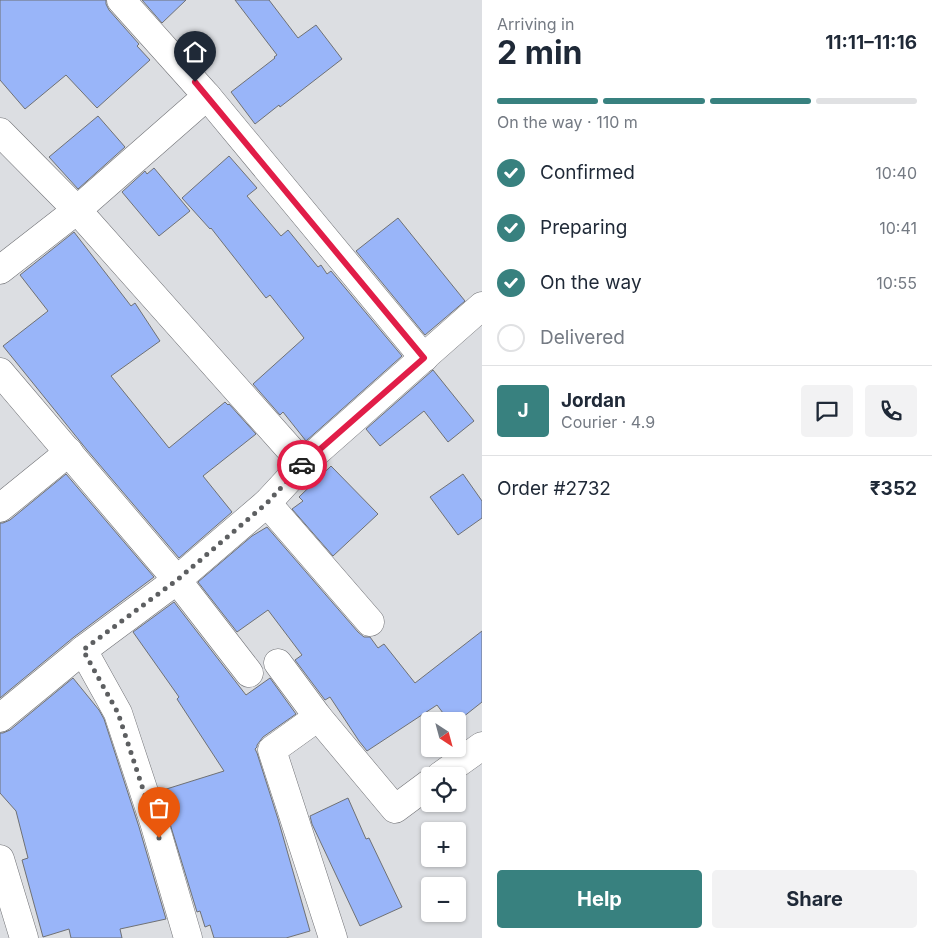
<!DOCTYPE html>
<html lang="en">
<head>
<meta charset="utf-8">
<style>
	:root { --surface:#fff; --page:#f2f2f3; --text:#1f2937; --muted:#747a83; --line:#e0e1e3; --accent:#38817f }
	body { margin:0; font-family:Inter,sans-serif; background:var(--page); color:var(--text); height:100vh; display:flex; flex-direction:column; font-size:19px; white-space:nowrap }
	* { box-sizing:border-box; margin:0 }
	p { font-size:16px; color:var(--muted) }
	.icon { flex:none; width:28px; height:28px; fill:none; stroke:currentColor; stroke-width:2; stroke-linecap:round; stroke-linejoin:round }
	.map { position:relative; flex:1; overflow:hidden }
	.side { display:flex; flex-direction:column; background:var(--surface); width:450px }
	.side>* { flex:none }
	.needle { width:32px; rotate:144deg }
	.tools { position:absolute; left:421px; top:712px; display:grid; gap:10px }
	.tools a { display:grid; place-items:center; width:45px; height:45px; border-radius:5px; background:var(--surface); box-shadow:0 1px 4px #0004; font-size:25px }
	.pin { position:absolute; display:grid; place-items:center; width:42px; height:42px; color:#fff; margin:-51px -21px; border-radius:50% 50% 50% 0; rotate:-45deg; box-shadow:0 0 5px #0007 }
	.pin .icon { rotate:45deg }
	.courier { position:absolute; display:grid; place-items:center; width:50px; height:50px; margin:-25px; border:4px solid #e11d48; border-radius:50%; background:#fff; color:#222; box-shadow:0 1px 6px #0007 }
	.headline em { font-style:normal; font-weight:700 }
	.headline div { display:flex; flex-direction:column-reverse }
	.headline { display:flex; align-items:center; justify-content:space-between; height:85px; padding:0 15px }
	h1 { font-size:32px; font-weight:700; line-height:38px }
	.bar { display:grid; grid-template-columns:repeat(4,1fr); gap:8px 5px; align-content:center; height:60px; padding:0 15px }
	.bar i { height:6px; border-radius:4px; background:var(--line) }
	.bar .on { background:var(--accent) }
	.bar p { grid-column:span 4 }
	.line { display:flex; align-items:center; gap:12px; padding:0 15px; border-top:1px solid var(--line) }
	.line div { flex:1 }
	.round { display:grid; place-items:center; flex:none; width:52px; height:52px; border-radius:5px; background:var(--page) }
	ol { padding:0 15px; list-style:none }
	li { display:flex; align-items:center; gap:15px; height:55px }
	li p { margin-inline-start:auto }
	li .icon { padding:5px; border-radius:50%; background:var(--accent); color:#fff; stroke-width:4 }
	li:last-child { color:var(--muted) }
	li i { width:28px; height:28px; border:2px solid var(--line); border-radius:50% }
	.button { display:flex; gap:10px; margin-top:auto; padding:10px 15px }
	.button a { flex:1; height:58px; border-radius:5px; background:var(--accent); color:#fff; font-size:20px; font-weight:700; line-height:58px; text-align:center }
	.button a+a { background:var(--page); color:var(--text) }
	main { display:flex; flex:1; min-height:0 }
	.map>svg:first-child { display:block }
	.building { fill:#99b5f9; stroke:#6f7174 }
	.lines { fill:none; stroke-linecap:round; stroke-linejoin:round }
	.minor-casing { stroke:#727377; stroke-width:29 }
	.minor { stroke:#fff; stroke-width:28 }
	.done { stroke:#5d5f61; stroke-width:5; stroke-dasharray:0 9 }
	.route { stroke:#e11d48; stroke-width:6 }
</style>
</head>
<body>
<main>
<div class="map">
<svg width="482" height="938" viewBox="0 0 482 938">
	<rect width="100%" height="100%" fill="#dcdee2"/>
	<!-- building -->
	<g class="building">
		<polygon points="0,0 106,0 106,4 109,10 139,44 137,46 150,60 97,108 66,75 25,109 0,80"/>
		<polygon points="142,0 186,0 162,23"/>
		<polygon points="235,0 269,0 298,38 316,25 342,59 280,107 279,105 255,124 231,92 275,58 274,57 277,55"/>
		<polygon points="98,116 125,147 78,189 49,157"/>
		<polygon points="229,156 257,188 247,196 281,236 288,230 318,267 321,265 327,274 331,271 402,356 306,441 283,412 280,415 253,384 304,338 270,295 266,298 211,228 210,229 182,198"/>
		<polygon points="154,168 190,211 159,236 122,192 145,171 147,174"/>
		<polygon points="398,218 465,301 425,335 356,251"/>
		<polygon points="74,232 131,306 135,303 160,341 111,376 169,448 225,402 228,405 229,404 256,434 203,476 232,512 179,558 87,450 3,346 48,311 20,275"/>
		<polygon points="433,370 474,421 448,442 424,411 380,446 366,429"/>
		<polygon points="331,466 378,514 333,556 292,509 303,501 299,497"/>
		<polygon points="66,474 154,577 74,637 0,698 0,523 3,523 10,520"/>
		<polygon points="463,474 482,501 482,518 458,535 430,497"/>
		<polygon points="267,527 358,632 364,637 370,637 378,648 384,644 415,683 482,631 482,702 458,721 449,721 437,705 367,751 359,741 330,697 325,700 295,660 302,655 268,610 237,632 198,582 252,536"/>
		<polygon points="174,602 246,695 270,678 296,714 263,737 257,745 257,747 255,749 257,753 278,819 310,931 286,938 214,938 210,925 205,927 200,911 197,912 160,791 224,771 177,699 179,697 133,632"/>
		<polygon points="73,678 99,710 104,719 139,827 166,919 120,929 122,938 71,938 69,929 43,937 22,860 28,858 16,811 0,793 0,733 3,733 10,730"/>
		<polygon points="348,798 366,839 369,838 402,907 360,926 312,824 310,816"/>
	</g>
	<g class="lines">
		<defs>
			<g id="minor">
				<polyline points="207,96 424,358"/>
				<polyline points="0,132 77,210 303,464"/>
				<polyline points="0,270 77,210 207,96 121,0"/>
				<polyline points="0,372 177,580 249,673"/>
				<polyline points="267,503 370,622"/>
				<polyline points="0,508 69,452"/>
				<polyline points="83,650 118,713 154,822 188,938"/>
				<polyline points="278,663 318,717 395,809 430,783"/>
				<polyline points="318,717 272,750 333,938"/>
				<polyline points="0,718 83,650 177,580 267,503 303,464 482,306"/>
				<polyline points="440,776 482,746"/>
				<polyline points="0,859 24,938"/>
			</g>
		</defs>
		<!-- minor casing -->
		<use href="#minor" class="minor-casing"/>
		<!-- minor -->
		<use href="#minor" class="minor"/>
	</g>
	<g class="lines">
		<!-- done -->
		<polyline class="done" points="159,838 118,713 83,650 177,580 267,503 302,465"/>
		<!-- route -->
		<polyline class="route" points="195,82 424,358 302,465"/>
	</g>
</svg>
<div class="tools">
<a><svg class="needle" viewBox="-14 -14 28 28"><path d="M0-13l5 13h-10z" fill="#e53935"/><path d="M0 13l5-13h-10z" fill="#747a83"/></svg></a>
<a><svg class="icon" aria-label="locate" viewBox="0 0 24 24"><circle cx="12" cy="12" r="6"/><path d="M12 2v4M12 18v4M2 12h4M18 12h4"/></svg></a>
<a>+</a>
<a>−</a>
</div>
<div class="pin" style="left:159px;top:838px;background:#ea580c"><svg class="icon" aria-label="bag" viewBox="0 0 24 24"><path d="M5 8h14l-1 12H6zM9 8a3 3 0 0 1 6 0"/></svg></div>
<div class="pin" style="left:195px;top:82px;background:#1f2937"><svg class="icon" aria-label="home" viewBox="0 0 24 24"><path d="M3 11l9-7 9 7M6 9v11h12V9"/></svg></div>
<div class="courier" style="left:302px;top:465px"><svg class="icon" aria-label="car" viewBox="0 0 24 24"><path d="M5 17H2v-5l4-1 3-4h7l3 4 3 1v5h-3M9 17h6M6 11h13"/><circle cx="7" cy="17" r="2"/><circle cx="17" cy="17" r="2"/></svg></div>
</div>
<section class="side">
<div class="headline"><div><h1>2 min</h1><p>Arriving in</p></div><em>11:11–11:16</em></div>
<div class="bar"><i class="on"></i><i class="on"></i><i class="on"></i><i></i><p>On the way · 110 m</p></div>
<ol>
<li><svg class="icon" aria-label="check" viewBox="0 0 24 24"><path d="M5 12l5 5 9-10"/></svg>Confirmed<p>10:40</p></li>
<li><svg class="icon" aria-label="check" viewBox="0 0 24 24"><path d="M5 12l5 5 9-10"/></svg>Preparing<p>10:41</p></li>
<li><svg class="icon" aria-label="check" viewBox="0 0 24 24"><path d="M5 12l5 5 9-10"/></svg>On the way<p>10:55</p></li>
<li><i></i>Delivered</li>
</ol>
<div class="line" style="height:90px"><b class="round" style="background:var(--accent);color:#fff">J</b><div><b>Jordan</b><p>Courier · 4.9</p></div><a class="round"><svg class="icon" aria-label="chat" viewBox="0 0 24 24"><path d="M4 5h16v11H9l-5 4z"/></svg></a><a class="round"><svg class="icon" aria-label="phone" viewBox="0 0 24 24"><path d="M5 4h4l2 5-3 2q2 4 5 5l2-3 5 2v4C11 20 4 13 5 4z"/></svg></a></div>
<div class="line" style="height:65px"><div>Order #2732</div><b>₹352</b></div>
<div class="button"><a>Help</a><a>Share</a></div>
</section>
</main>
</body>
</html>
